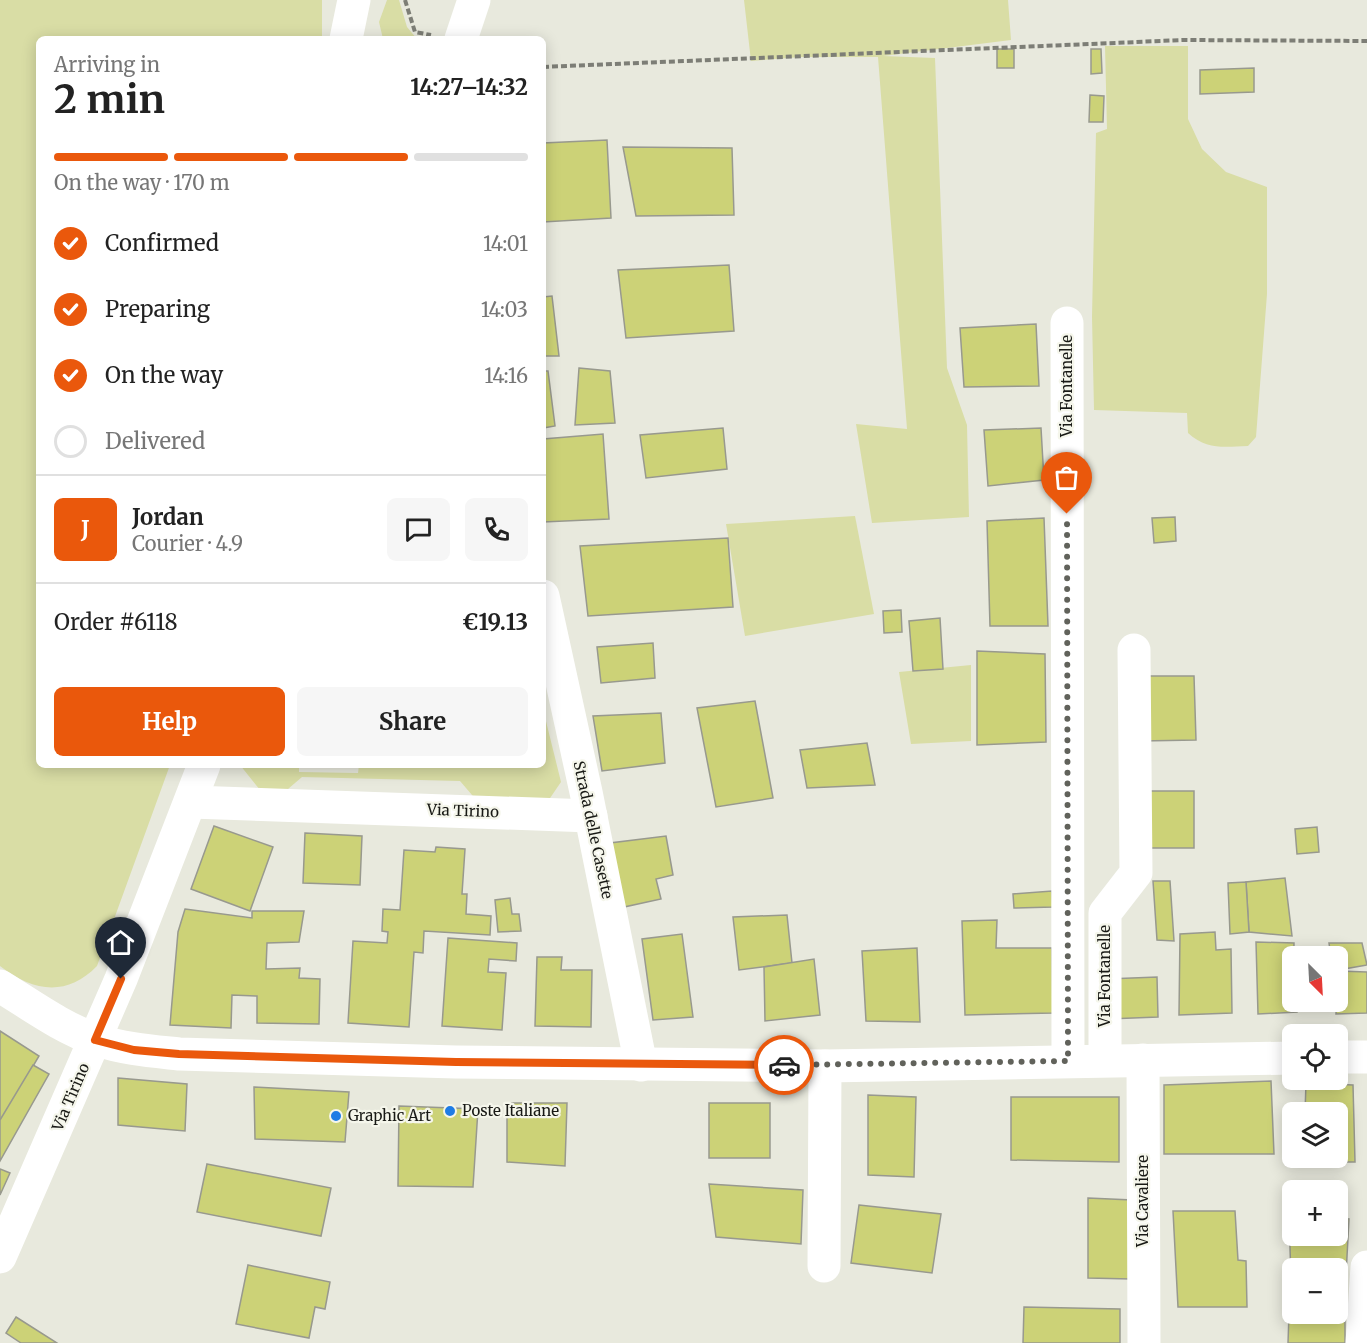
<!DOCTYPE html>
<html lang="en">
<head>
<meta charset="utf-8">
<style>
	:root { --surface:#fff; --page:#f6f6f6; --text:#222; --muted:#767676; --line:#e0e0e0; --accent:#ea580c }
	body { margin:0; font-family:Merriweather,serif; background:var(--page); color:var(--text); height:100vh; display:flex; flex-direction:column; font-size:22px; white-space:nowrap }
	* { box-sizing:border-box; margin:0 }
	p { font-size:20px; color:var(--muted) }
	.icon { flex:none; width:33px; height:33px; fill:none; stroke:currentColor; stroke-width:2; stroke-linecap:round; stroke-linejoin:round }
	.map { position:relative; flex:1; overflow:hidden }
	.panel { position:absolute; left:36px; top:36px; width:510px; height:732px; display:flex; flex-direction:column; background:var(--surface); border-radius:9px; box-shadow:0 3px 15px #0003 }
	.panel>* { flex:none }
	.needle { width:39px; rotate:156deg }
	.controls { position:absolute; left:1282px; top:946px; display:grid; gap:12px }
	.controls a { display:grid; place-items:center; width:66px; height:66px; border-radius:9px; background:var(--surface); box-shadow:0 3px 15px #0003; font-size:30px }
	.pin { position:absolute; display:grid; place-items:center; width:51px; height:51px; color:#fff; margin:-62px -26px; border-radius:50% 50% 50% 0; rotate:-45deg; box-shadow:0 0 6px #0007 }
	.pin .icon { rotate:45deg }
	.courier { position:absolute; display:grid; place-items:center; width:60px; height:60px; margin:-30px; border:4px solid #ea580c; border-radius:50%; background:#fff; color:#222; box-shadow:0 2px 8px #0007 }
	.summary em { font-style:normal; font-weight:700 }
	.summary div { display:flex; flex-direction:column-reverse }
	.summary { display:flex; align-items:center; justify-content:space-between; height:102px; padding:0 18px }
	h1 { font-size:39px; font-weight:700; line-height:45px }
	.bar { display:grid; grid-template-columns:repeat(4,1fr); gap:9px 6px; align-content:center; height:72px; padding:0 18px }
	.bar i { height:8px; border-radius:4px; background:var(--line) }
	.bar .selected { background:var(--accent) }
	.bar p { grid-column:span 4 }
	.line { display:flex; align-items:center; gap:15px; padding:0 18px; border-top:2px solid var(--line) }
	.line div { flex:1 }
	.round { display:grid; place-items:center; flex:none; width:63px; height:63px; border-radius:9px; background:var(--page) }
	ol { padding:0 18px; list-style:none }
	li { display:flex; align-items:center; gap:18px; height:66px }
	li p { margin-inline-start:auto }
	li .icon { padding:6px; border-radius:50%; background:var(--accent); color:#fff; stroke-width:4 }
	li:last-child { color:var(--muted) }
	li i { width:33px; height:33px; border:3px solid var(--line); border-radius:50% }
	.primary-button { display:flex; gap:12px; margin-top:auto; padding:12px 18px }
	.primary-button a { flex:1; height:69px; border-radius:9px; background:var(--accent); color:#fff; font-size:24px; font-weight:700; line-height:69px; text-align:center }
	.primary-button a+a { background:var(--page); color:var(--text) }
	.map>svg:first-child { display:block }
	.green { fill:#d9dda5 }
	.building { fill:#ccd277; stroke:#98998e; stroke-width:1.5 }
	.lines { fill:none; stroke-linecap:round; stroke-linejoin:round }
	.path { stroke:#7d7e76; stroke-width:4; stroke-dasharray:6 3; stroke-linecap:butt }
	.minor { stroke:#fff; stroke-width:33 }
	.tertiary { stroke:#fff; stroke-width:33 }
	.done { stroke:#61625b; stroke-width:6; stroke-dasharray:0 10.8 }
	.route { stroke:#ea580c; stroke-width:8 }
	.poi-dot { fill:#1e7ce5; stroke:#f5f6eb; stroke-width:2 }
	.labels { text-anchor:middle; stroke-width:4.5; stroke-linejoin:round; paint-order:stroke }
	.street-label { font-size:15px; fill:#181915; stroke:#f5f6eb }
	.poi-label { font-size:15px; fill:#181915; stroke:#f5f6eb; text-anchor:start }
</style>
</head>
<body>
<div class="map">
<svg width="1367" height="1343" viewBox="0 0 1367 1343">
	<rect width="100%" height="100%" fill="#e8e9dd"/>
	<!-- green -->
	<g class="green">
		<path d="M0,0H322V39H39V765H170L97,966C67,997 33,992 0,966Z"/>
		<polygon points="387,0 399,0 407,27 417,39 383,39 379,22"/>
		<polygon points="744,0 1008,0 1011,40 883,56 935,58 947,368 967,425 969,517 872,523 856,424 907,429 878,57 801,57 751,61"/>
		<path d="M1105,46H1188V119L1202,149L1226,172L1267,187V294L1256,437L1248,446C1223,447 1207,450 1188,433L1187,413L1094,410L1092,317L1096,133L1107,129Z"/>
		<polygon points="855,516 874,614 745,636 726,524"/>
		<polygon points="971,665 971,741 911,744 899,672"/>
		<polygon points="543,709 561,782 546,804 478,802 460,781 302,777 281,795 264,795 240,765 299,765 299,772 358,773 359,765 543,765"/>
	</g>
	<!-- building -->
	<g class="building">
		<rect x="997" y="49" width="17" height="19"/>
		<polygon points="1091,49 1101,49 1102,73 1091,74"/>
		<polygon points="1254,68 1254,92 1200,94 1200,70"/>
		<polygon points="1090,95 1104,96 1103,122 1089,122"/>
		<polygon points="607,140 611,218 543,222 543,143"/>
		<polygon points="623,147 732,148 734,215 636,216"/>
		<polygon points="729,265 734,331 626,338 618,270"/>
		<polygon points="552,296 559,356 543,356 543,297"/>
		<polygon points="1036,324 1039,386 964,387 960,328"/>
		<polygon points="579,368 610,371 615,423 575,425"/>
		<polygon points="543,371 548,371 555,426 543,428"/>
		<polygon points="723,428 727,469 646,478 640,435"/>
		<polygon points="1041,428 1044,480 988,486 984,430"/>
		<polygon points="603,434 609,519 543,522 543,439"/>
		<polygon points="1175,517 1176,541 1154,543 1152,518"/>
		<polygon points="1044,518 1048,626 990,626 987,521"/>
		<polygon points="728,538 733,607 588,616 580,546"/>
		<polygon points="901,610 902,632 884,633 883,611"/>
		<polygon points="940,618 943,669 913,671 909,621"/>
		<polygon points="653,643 655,678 601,683 597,647"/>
		<polygon points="977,651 1045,654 1046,742 977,745"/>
		<polygon points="1139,676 1194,676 1196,740 1141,741"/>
		<polygon points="755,701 773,798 716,807 697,708"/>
		<polygon points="661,713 665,763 602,771 593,716"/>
		<polygon points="867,743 875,785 807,788 800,750"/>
		<rect x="1142" y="791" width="52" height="57"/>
		<polygon points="214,826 273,847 250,911 191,889"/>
		<polygon points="1317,827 1319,852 1297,854 1295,829"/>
		<polygon points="305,833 362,836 360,885 303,883"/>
		<polygon points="666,836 673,875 656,879 661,899 624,907 610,843"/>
		<polygon points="436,847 465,849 462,894 467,894 466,914 491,916 490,935 424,931 423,953 414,952 409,1027 348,1023 353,941 387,943 388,932 382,931 383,909 400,910 404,850 435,852"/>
		<polygon points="1285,878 1292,936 1249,932 1246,882"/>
		<polygon points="1153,881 1170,881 1174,941 1157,940"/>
		<polygon points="1246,882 1249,932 1230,934 1228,883"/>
		<polygon points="1052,891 1053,907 1014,908 1013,894"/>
		<polygon points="510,898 512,914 519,914 521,931 498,932 495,900"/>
		<polygon points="185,909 252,918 252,911 304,911 299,942 267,943 266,969 300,968 299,978 320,979 319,1024 257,1023 257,996 232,995 231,1028 170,1025 178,932"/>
		<polygon points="787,915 792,963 739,970 733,917"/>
		<polygon points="997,920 996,948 1052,948 1053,1013 965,1015 962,921"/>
		<polygon points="1215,932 1216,950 1231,949 1232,1013 1179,1015 1180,934"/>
		<polygon points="682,934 693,1017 653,1020 642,939"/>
		<polygon points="448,938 517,943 516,961 489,959 488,972 506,973 502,1030 442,1026"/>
		<polygon points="1256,942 1294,943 1293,1002 1296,1002 1297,1012 1258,1014"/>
		<polygon points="1329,943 1362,943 1367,965 1338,970 1338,957 1331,957"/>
		<polygon points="917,948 920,1022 866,1021 862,951"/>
		<polygon points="537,957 562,957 561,970 592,970 591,1027 535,1026"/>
		<polygon points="814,959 820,1015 765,1021 764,967"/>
		<polygon points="1338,971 1367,972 1367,1013 1336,1014"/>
		<polygon points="1157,977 1158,1017 1108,1019 1107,979"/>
		<polygon points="0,1031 39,1056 1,1121 0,1120"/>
		<polygon points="33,1065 49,1074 0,1161 0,1120"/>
		<polygon points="118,1078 187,1084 185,1131 118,1125"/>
		<polygon points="1271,1081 1274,1154 1164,1154 1164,1085"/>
		<polygon points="1306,1083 1353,1085 1355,1162 1303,1162 1303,1158 1338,1158 1338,1113 1305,1113"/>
		<polygon points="254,1087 349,1092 345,1142 255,1139"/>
		<polygon points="868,1095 916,1097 914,1177 868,1175"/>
		<polygon points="1011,1097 1119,1097 1119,1162 1011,1160"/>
		<polygon points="507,1103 567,1103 565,1166 507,1162"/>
		<rect x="709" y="1103" width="61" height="55"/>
		<polygon points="399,1106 478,1109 473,1187 398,1186"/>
		<polygon points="207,1164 331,1188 321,1236 197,1212"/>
		<polygon points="0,1169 10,1173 0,1195"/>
		<polygon points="709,1184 803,1190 801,1244 716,1237"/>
		<polygon points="1088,1198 1132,1200 1131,1279 1088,1278"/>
		<polygon points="859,1205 941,1214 932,1273 851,1263"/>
		<polygon points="1173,1211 1235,1211 1238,1260 1246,1261 1247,1307 1178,1307"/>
		<polygon points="1289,1216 1293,1216 1293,1236 1338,1236 1338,1218 1349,1219 1346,1275 1338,1276 1338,1269 1293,1269 1291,1279"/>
		<polygon points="248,1265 330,1282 325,1309 315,1307 309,1338 236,1324"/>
		<polygon points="1024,1307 1120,1309 1120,1343 1023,1343"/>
		<polygon points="1289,1314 1345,1319 1345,1343 1288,1343"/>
		<polygon points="16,1317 57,1343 21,1343 6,1333"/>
	</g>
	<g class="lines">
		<!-- path -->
		<g class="path">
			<polyline points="405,0 415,32 431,35"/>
			<polyline points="543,67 1184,40 1367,41"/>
		</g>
		<!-- minor -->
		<g class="minor">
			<polyline points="346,39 354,0"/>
			<polyline points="1067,323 1068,1061"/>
			<polyline points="543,596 586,792 641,1065"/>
			<polyline points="191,802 591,816"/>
			<polyline points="1105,1060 1105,913 1136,873 1134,650"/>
			<polyline points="1143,1060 1144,1343"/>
			<polyline points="824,1266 825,1066"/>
			<polyline points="1362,1343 1367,1267"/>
		</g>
		<!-- tertiary -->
		<g class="tertiary">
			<polyline points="461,39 474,0"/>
			<path d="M0,986C31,1005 62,1028 97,1040C124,1049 151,1051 179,1054L456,1062L825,1066L1293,1058"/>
			<polyline points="1338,1057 1367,1057"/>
			<polyline points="0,1257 121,979 204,765"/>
		</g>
	</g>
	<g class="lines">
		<!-- done -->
		<polyline class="done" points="784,1065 1068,1061 1067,514"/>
		<!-- route -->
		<polyline class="route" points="121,979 95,1040 134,1050 179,1054 456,1062 784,1065"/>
	</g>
	<!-- markers -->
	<g class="poi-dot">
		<circle cx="450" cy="1111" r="6"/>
		<circle cx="336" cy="1116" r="6"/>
	</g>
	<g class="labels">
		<!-- street labels -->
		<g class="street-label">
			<text transform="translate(1067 386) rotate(-90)" y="5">Via Fontanelle</text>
			<text transform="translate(463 811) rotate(2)" y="5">Via Tirino</text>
			<text transform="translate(593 830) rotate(78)" y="5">Strada delle Casette</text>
			<text transform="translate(1105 976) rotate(-90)" y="5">Via Fontanelle</text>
			<text transform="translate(71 1097) rotate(-67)" y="5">Via Tirino</text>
			<text transform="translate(1143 1201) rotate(-90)" y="5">Via Cavaliere</text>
		</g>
		<!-- poi labels -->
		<g class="poi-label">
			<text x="462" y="1116">Poste Italiane</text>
			<text x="348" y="1121">Graphic Art</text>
		</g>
	</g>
</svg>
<div class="controls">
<a><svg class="needle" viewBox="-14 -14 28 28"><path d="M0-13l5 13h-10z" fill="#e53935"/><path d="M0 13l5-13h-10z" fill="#767676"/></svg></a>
<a><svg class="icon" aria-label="locate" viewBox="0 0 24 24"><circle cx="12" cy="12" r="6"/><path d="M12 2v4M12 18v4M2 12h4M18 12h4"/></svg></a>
<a><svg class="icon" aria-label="layers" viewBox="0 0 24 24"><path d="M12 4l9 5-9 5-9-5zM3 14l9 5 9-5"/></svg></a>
<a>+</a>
<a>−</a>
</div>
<div class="pin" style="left:1067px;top:514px;background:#ea580c"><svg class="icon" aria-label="bag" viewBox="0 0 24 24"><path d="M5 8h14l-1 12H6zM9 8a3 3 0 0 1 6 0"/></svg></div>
<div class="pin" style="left:121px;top:979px;background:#1f2937"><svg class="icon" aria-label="home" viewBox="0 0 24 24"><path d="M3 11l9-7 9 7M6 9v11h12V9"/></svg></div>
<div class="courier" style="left:784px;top:1065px"><svg class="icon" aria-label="car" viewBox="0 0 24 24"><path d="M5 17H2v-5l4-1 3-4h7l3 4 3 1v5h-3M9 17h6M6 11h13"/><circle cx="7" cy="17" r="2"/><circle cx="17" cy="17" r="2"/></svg></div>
<section class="panel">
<div class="summary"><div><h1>2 min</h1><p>Arriving in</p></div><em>14:27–14:32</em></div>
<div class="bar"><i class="selected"></i><i class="selected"></i><i class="selected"></i><i></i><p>On the way · 170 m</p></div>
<ol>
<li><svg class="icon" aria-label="check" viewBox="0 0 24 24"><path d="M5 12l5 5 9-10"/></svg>Confirmed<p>14:01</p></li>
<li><svg class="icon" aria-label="check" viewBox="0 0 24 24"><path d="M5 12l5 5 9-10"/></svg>Preparing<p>14:03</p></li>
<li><svg class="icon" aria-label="check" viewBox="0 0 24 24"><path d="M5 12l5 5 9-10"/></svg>On the way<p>14:16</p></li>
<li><i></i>Delivered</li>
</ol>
<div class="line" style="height:108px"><b class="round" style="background:var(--accent);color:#fff">J</b><div><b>Jordan</b><p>Courier · 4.9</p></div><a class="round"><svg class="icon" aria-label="chat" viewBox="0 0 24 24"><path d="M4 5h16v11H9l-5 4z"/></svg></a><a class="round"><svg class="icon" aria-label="phone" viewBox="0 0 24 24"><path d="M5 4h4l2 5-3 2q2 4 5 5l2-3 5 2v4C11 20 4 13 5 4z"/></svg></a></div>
<div class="line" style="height:78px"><div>Order #6118</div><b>€19.13</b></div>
<div class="primary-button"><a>Help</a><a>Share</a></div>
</section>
</div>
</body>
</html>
